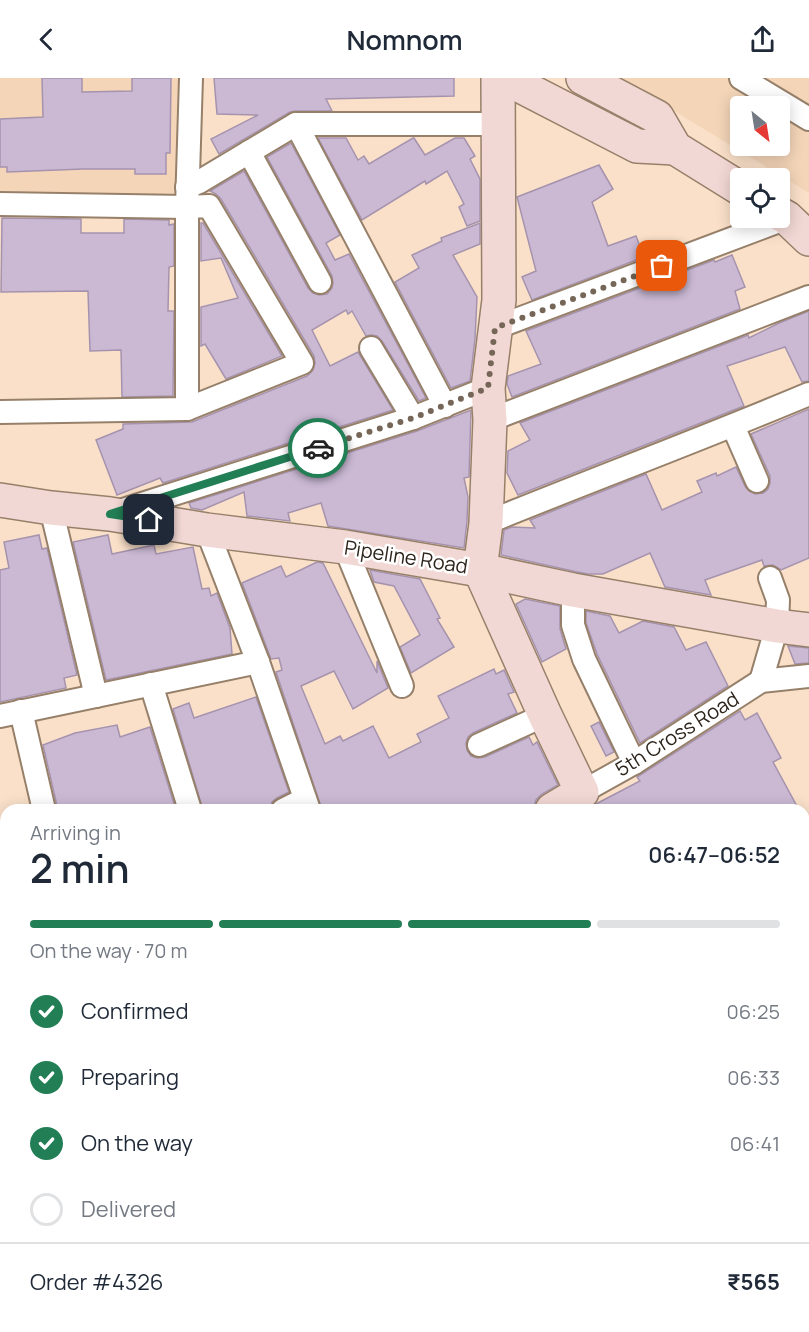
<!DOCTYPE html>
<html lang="en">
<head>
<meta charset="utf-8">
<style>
	:root { --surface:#fff; --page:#f2f2f3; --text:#1f2937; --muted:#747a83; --line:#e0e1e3; --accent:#227e55 }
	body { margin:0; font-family:Manrope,sans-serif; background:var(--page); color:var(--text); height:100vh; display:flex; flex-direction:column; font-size:22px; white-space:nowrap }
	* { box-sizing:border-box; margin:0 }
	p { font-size:20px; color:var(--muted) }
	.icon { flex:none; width:33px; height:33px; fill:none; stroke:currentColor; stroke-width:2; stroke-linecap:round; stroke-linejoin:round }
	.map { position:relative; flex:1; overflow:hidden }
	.drawer { position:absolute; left:0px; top:726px; width:810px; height:528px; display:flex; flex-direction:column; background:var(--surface); border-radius:18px 18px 0 0; box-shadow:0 3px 15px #0003 }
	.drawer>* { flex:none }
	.needle { width:39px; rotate:150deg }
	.controls { position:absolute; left:730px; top:18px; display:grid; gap:12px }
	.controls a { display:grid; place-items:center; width:60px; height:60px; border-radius:6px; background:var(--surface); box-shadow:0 3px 15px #0003; font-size:30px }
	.pin { position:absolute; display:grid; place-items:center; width:51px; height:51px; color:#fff; margin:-26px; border-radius:12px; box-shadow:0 3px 9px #0006 }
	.courier { position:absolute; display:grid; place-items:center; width:60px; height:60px; margin:-30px; border:4px solid #227e55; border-radius:50%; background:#fff; color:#222; box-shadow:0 2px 8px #0007 }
	.headline em { font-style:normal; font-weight:600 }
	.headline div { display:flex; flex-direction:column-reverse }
	.headline { display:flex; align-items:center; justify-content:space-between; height:102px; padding:0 30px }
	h1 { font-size:39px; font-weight:600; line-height:45px }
	.bar { display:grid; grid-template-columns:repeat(4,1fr); gap:9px 6px; align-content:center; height:72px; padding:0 30px }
	.bar i { height:8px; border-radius:4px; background:var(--line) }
	.bar .selected { background:var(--accent) }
	.bar p { grid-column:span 4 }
	.line { display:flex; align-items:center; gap:15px; padding:0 30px; border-top:2px solid var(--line) }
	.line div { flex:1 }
	ol { padding:0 30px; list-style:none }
	li { display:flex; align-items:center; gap:18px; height:66px }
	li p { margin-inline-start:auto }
	li .icon { padding:6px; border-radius:50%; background:var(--accent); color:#fff; stroke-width:4 }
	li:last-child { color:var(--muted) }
	li i { width:33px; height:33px; border:3px solid var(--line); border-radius:50% }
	header { display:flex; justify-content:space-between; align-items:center; height:78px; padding:0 30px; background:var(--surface); font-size:27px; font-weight:600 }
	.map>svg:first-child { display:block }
	.built { fill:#f4d5b8; fill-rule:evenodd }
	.building { fill:#cbb9d4; stroke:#a593ae; stroke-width:1.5 }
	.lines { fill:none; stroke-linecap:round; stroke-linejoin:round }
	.street-casing { stroke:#97806a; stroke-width:26 }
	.secondary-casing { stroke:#97806a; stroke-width:36 }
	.street { stroke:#fff; stroke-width:22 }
	.secondary { stroke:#f2d8d4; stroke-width:33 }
	.done { stroke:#756658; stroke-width:6; stroke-dasharray:0 10.8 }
	.route { stroke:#227e55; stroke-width:8 }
	.labels { text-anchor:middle; stroke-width:5; stroke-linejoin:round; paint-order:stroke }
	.street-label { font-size:20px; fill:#2d241b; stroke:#fff }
</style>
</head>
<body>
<header><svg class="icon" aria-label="back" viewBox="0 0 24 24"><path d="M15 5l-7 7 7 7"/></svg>Nomnom<svg class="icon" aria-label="share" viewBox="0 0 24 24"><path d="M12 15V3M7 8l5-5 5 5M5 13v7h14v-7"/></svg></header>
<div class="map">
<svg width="809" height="1254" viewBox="0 0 809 1254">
	<rect width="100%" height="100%" fill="#fae0c9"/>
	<!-- built -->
	<g class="built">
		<polygon points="0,0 184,0 183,118 0,118"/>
		<path d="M620,0H809V115ZM741,28H780V68H741Z"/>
	</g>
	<!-- building -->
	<g class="building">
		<polygon points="42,0 82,0 82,14 132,13 132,0 171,0 170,75 166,75 166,96 135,96 135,91 83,91 7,94 7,89 0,89 0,41 43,39"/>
		<polygon points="214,0 454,0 454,18 326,21 332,33 296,33 290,34 219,76 211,61 258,37 217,36"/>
		<polygon points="318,60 346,60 358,82 364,78 369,86 413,60 414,60 425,77 455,60 464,60 475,78 470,81 480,101 480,143 467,148 459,129 464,126 447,93 426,106 425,103 362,142"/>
		<polygon points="291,65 340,157 326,165 335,182 349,176 426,320 419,323 382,263 377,258 371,257 366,258 352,233 348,236 346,232 312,252 330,288 358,274 393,332 163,405 160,400 117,417 96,362 123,351 123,346 192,344 307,298 313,292 315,285 314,278 221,121 216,116 210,113 244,93 308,210 313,215 319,217 327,216 332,210 333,205 332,198 267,79"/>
		<polygon points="599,87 613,111 592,124 608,168 636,158 644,179 532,222 522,199 536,193 517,119"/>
		<polygon points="2,140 81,141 81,155 124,155 124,141 169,142 169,147 174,146 174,188 169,189 168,233 174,233 173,318 122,319 121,272 90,273 88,213 1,214"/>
		<polygon points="201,145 203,145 282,278 226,301 205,266 201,268 201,229 238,220 221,180 201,183"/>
		<polygon points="480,145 480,166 453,177 477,219 475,261 470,303 451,310 395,204 419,190 412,177 442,163 441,160"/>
		<polygon points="732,177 745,209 735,213 740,231 512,319 507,306 508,298 541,286 526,253 714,182 715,184"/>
		<polygon points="809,233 809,303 802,304 785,269 727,288 744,328 518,417 507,395 508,373 530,362 520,345 748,257 749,260 779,245"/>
		<polygon points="809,331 809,480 781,492 773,487 764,488 762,482 705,502 711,517 665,509 650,475 603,496 588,496 577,494 501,477 504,452 512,449 535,450 530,442 646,396 662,432 702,414 697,403 716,395 717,398 736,389 745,408 749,413 755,416 763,415 768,411 770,405 770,398 751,356"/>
		<polygon points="471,332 469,399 464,400 468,419 467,443 464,470 328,448 321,425 288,435 290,443 247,438 244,414 202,432 191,430 189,425 417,353"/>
		<polygon points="39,457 42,471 47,470 77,597 64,600 66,610 0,624 0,492 9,490 4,464"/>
		<polygon points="108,457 112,476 154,467 156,476 193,469 202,511 209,510 211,518 217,515 230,550 232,576 106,602 73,464"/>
		<polygon points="317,484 323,485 377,595 377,583 388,610 353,631 334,593 301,608 325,666 340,658 343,663 373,648 389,680 421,664 417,656 449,640 438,618 494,591 496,596 504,592 514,614 508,616 517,635 473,655 468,659 466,665 467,672 471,678 478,680 485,679 529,659 533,667 537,664 558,707 542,716 536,722 533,732 322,732 276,594 282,592 279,580 271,581 242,505 281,488 286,499"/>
		<polygon points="370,492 420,501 440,540 437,541 454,569 411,595 400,569 420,557 394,508 374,504"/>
		<polygon points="525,521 560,528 560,551 566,571 542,584 516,526"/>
		<polygon points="586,533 610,538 619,555 643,543 674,549 686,572 706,564 728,608 640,665 597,576 586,545"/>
		<polygon points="788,568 809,570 809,585 795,586"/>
		<polygon points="256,619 289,714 277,720 272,724 270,732 203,732 173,631 189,625 194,640"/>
		<polygon points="740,633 745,642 757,635 781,680 773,684 799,732 588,732 596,726 640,703 637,699"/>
		<polygon points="599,644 614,674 606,678 591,648"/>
		<polygon points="117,647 120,659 150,649 176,732 58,732 43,667 75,655"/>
	</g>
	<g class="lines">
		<defs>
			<g id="street">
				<polyline points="741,0 809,41"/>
				<polyline points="296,46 445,328"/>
				<polyline points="249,74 320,204"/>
				<polyline points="187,109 199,104 296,46 499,46"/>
				<polyline points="0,126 187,129 209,128 302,285 187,331 0,334"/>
				<polyline points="495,250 787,140"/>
				<polyline points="371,270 413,340"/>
				<polyline points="187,331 187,129 191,0"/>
				<polyline points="490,342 809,219"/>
				<polyline points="733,348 757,403"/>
				<polyline points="51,430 96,618"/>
				<polyline points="117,434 413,340 488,310"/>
				<path d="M486,445C594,401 702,361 809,316"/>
				<polyline points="207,452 258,584 309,732"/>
				<polyline points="345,469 402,608"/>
				<polyline points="573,512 573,547 584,581 634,685"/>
				<polyline points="761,603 777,548 778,522 770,500"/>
				<polyline points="151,606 190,732"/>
				<polyline points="21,633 44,732"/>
				<polyline points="0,638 258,584"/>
				<polyline points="479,667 545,637"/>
				<polyline points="582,714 634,685 761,603 809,598"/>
				<polyline points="283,732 305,721"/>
				<polyline points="804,924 809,921"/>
				<polyline points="804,993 809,991"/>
				<polyline points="125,1248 127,1254"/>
				<polyline points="233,1248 234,1254"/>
				<polyline points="355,1248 356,1254"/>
				<polyline points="522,1248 526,1254"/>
				<polyline points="677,1248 681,1254"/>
				<polyline points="390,1254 391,1248"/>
				<polyline points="805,1254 809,1252"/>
			</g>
			<g id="secondary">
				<polyline points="498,0 499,222 488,310 490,342 486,445 480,492 545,637 582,714 552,732"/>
				<polyline points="505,0 637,68 675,70"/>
				<polyline points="583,0 657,39 675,70 741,111"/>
				<polyline points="780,136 787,140 809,161"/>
				<polyline points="0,422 51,430 110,436 207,452 345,469 480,492 573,512 777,548 809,552"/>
				<polyline points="0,1025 6,1023"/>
				<polyline points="804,1048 809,1054"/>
			</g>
		</defs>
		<!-- street casing -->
		<use href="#street" class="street-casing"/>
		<!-- secondary casing -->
		<use href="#secondary" class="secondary-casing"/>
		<!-- street -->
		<use href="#street" class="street"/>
		<!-- secondary -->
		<use href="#secondary" class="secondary"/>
	</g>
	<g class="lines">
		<!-- done -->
		<polyline class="done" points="318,370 413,340 488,310 495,250 662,188"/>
		<!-- route -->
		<polyline class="route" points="149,442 110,436 318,370"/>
	</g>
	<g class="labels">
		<!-- street labels -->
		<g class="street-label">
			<text transform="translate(406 479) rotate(9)" y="7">Pipeline Road</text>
			<text transform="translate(677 656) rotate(-32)" y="7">5th Cross Road</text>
		</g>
	</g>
</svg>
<div class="controls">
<a><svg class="needle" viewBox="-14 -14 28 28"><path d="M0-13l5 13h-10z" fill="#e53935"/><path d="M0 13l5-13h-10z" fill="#747a83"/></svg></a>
<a><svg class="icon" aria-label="locate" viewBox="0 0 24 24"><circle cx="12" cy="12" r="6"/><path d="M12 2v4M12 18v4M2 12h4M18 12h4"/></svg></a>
</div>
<div class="pin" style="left:662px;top:188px;background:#ea580c"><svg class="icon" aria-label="bag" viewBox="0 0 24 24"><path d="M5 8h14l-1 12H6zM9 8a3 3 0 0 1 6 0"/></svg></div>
<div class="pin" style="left:149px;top:442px;background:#1f2937"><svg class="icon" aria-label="home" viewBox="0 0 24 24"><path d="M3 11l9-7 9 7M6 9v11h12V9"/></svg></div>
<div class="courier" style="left:318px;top:370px"><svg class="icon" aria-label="car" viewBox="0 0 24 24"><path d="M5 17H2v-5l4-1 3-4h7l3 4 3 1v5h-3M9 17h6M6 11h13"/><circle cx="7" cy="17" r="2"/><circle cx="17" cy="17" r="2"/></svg></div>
<section class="drawer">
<div class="headline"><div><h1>2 min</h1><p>Arriving in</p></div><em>06:47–06:52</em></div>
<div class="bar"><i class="selected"></i><i class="selected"></i><i class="selected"></i><i></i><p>On the way · 70 m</p></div>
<ol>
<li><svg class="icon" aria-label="check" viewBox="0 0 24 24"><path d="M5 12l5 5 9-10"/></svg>Confirmed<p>06:25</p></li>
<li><svg class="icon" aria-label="check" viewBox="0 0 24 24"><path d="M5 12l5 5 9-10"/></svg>Preparing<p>06:33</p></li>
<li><svg class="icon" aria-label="check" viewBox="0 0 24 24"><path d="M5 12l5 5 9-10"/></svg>On the way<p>06:41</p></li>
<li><i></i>Delivered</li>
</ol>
<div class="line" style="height:78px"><div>Order #4326</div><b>₹565</b></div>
</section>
</div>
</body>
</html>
